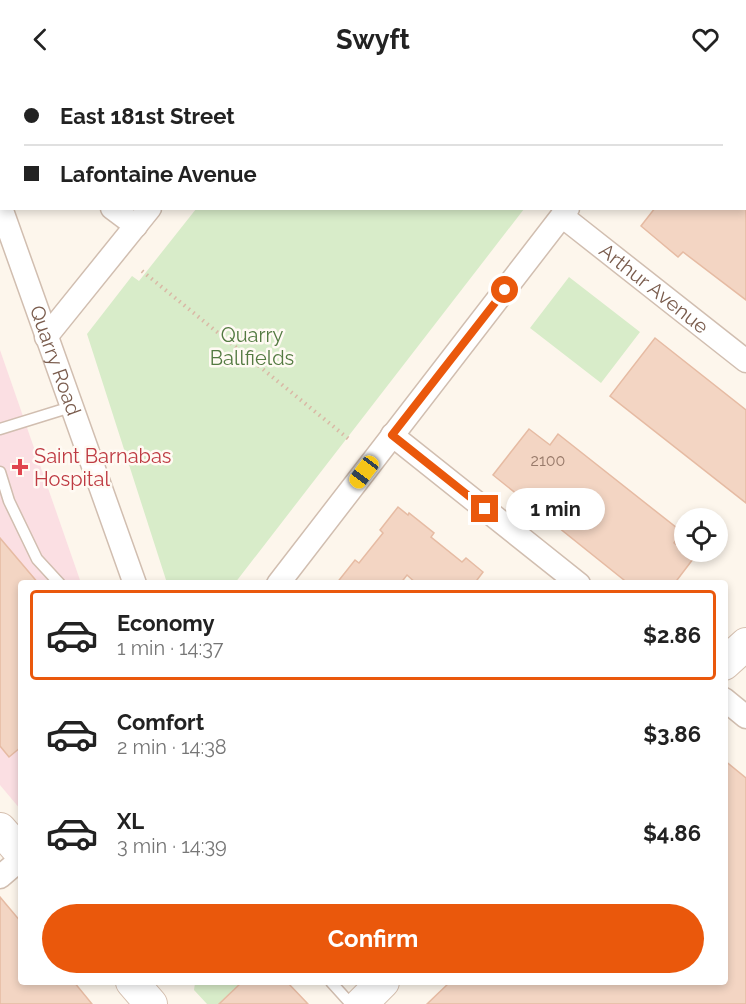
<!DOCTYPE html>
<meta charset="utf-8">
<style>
:root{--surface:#fff;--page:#f2f2f2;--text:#222;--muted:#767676;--line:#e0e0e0;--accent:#ea580c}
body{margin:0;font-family:Raleway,sans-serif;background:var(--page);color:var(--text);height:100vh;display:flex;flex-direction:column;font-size:22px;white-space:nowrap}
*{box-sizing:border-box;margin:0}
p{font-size:20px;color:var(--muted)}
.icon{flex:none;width:33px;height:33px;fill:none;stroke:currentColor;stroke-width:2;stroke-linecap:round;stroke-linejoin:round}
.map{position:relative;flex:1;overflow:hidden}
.side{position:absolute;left:18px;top:502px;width:710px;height:405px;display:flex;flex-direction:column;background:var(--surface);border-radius:6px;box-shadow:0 3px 9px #0003}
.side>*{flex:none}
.banner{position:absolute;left:0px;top:0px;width:747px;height:132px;box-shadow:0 3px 9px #0003;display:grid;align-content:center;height:132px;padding:0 24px;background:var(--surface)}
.buttons{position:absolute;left:674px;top:430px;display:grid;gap:12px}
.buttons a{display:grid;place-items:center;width:54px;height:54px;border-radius:50%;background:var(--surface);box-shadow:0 3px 9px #0003;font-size:30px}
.end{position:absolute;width:27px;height:27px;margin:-14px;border:8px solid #ea580c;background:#fff;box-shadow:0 0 0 3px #fff}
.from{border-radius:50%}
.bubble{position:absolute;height:42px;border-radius:21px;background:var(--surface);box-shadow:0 3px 9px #0003;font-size:20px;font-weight:700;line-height:42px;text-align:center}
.car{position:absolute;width:18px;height:36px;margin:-18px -9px;border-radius:8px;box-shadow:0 0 4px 2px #0007;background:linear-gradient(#f5c518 24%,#345 0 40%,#f5c518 0 76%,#345 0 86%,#f5c518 0)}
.banner b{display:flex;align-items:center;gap:21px;height:57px;font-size:22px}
.banner b+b{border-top:2px solid var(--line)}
.banner i{width:15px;height:15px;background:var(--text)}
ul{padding:10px 0 0;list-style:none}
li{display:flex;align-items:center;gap:18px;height:90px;margin:0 12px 9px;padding:0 12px;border:3px solid transparent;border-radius:6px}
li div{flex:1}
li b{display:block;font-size:22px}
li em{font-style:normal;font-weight:700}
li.on{border-color:var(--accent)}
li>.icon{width:54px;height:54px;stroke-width:1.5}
.cta{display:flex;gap:12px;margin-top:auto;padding:12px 24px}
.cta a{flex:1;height:69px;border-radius:36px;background:var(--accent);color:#fff;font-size:24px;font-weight:700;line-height:69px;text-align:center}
header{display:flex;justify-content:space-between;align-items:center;height:78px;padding:0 24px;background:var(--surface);font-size:27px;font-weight:700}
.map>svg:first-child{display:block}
.medical{fill:#fbdfe3}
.green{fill:#d8ecc9}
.building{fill:#f3d5c3;stroke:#e6bba3;stroke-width:1.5}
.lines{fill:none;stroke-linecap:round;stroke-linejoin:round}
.service-casing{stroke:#d1beb0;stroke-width:13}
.minor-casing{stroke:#d1beb0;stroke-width:25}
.secondary-casing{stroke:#d6c0b0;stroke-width:34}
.path{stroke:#d9b8a5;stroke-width:4;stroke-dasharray:1.5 4.5;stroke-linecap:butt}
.service{stroke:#fff;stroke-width:10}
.minor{stroke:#fff;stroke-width:22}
.secondary{stroke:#fff;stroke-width:32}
.route{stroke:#ea580c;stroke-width:8}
.health-dot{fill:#e0444e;stroke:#fffaf3;stroke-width:2}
.labels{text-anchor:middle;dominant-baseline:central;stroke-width:5;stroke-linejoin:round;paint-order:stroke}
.number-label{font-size:16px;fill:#987a6a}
.street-label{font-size:20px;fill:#7a5c4d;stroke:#fffaf3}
.park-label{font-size:20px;fill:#537a41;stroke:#fffaf3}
.health-label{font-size:20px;fill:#be3a42;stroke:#fffaf3;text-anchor:start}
</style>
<header><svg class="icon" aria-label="back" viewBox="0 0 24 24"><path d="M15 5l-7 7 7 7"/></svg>Swyft<svg class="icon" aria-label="heart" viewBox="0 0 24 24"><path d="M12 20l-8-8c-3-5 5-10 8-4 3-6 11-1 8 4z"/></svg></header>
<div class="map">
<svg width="746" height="926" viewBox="0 0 746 926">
<rect width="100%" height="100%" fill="#fdf6ec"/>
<path class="medical" d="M 0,272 L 81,505 L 21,506 L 21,732 L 0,707 Z"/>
<path class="green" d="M 300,0 L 681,0 L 299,1 Z
M 196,131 L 524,131 L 235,505 L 167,505 L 87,256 L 132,198 L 139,203 Z
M 569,199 L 640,254 L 601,305 L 530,250 Z
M 195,905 L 242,905 L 219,926 L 207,926 L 194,912 Z"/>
<path class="building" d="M 655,130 L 746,130 L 746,222 L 683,174 L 678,179 L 641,148 Z
M 655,260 L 746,332 L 746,425 L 610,318 Z
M 529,351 L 550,367 L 558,356 L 682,454 L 674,465 L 693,481 L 674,506 L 629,506 L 493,397 Z
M 398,429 L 408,437 L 409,435 L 434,455 L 431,459 L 462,484 L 466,480 L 483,494 L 474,506 L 417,506 L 407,497 L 400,506 L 336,506 L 355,482 L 359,485 L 383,455 L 380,452 Z
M 0,460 L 39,506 L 21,506 L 21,669 L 9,679 L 0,668 Z
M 724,682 L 746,700 L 746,926 L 427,926 L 450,904 L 724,904 Z
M 0,819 L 21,844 L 21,904 L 74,904 L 92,926 L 0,926 Z
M 242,904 L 287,904 L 308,926 L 219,926 Z"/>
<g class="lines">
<g class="service-casing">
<path id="service" d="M 0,351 L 71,329
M 0,394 L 9,423 L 37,481 L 60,506
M 331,904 L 351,926"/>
</g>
<g class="minor-casing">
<g id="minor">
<path d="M 255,2 L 256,0"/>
<path d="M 728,2 L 730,0"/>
<path d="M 0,46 L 2,47"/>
<path id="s1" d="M 0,127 L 135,506"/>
<path d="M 112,130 L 136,148"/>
<path id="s2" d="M 562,138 L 746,283"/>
<path d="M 46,259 L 150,130"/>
<path d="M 392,357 L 579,506"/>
<path d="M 278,506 L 568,130"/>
<path d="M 724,621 L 746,639"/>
<path d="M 0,799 L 21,781"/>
</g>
</g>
<g class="secondary-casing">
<path id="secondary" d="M 724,586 L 746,566
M 0,751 L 21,775
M 132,904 L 151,926
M 361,926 L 383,904"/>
</g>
<path class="path" d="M 370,0 L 373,2
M 142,193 L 350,362"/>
<use href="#service" class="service"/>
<use href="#minor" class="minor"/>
<use href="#secondary" class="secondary"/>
</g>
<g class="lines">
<path class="route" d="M 485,431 L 392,357 L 505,212"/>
</g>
<path class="health-dot" d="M17 380h6v6h6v6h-6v6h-6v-6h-6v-6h6z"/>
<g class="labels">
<g class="number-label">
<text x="548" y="382">2100</text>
</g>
<g class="street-label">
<text stroke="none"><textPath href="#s2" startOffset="117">Arthur Avenue</textPath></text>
<text stroke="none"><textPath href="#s1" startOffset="165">Quarry Road</textPath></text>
</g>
<g class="park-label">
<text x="252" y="257">Quarry<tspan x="252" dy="23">Ballfields</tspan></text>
</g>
<g class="health-label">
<text x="34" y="378">Saint Barnabas<tspan x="34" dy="23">Hospital</tspan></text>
</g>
</g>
</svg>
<div class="buttons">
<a><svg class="icon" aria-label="locate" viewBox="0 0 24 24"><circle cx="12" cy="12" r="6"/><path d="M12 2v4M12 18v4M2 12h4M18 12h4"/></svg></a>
</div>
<i class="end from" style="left:505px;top:212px"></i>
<i class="end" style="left:485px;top:431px"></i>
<div class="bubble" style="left:506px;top:410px;width:99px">1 min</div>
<i class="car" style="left:364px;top:394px;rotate:217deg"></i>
<div class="banner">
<b><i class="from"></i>East 181st Street</b>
<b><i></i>Lafontaine Avenue</b>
</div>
<section class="side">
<ul>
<li class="on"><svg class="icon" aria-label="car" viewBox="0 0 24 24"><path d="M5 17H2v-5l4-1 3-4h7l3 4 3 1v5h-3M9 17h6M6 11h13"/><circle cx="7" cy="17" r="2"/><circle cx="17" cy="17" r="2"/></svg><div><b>Economy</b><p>1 min · 14:37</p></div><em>$2.86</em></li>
<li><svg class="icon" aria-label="car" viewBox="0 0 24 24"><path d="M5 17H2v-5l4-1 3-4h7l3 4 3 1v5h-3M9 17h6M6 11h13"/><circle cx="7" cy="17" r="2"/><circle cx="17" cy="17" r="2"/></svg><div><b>Comfort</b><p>2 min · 14:38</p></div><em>$3.86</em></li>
<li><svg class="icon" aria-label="car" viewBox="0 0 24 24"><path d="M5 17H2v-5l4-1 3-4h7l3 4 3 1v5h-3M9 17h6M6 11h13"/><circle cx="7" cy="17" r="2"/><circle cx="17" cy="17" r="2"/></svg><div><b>XL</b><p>3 min · 14:39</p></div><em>$4.86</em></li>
</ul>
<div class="cta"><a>Confirm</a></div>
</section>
</div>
